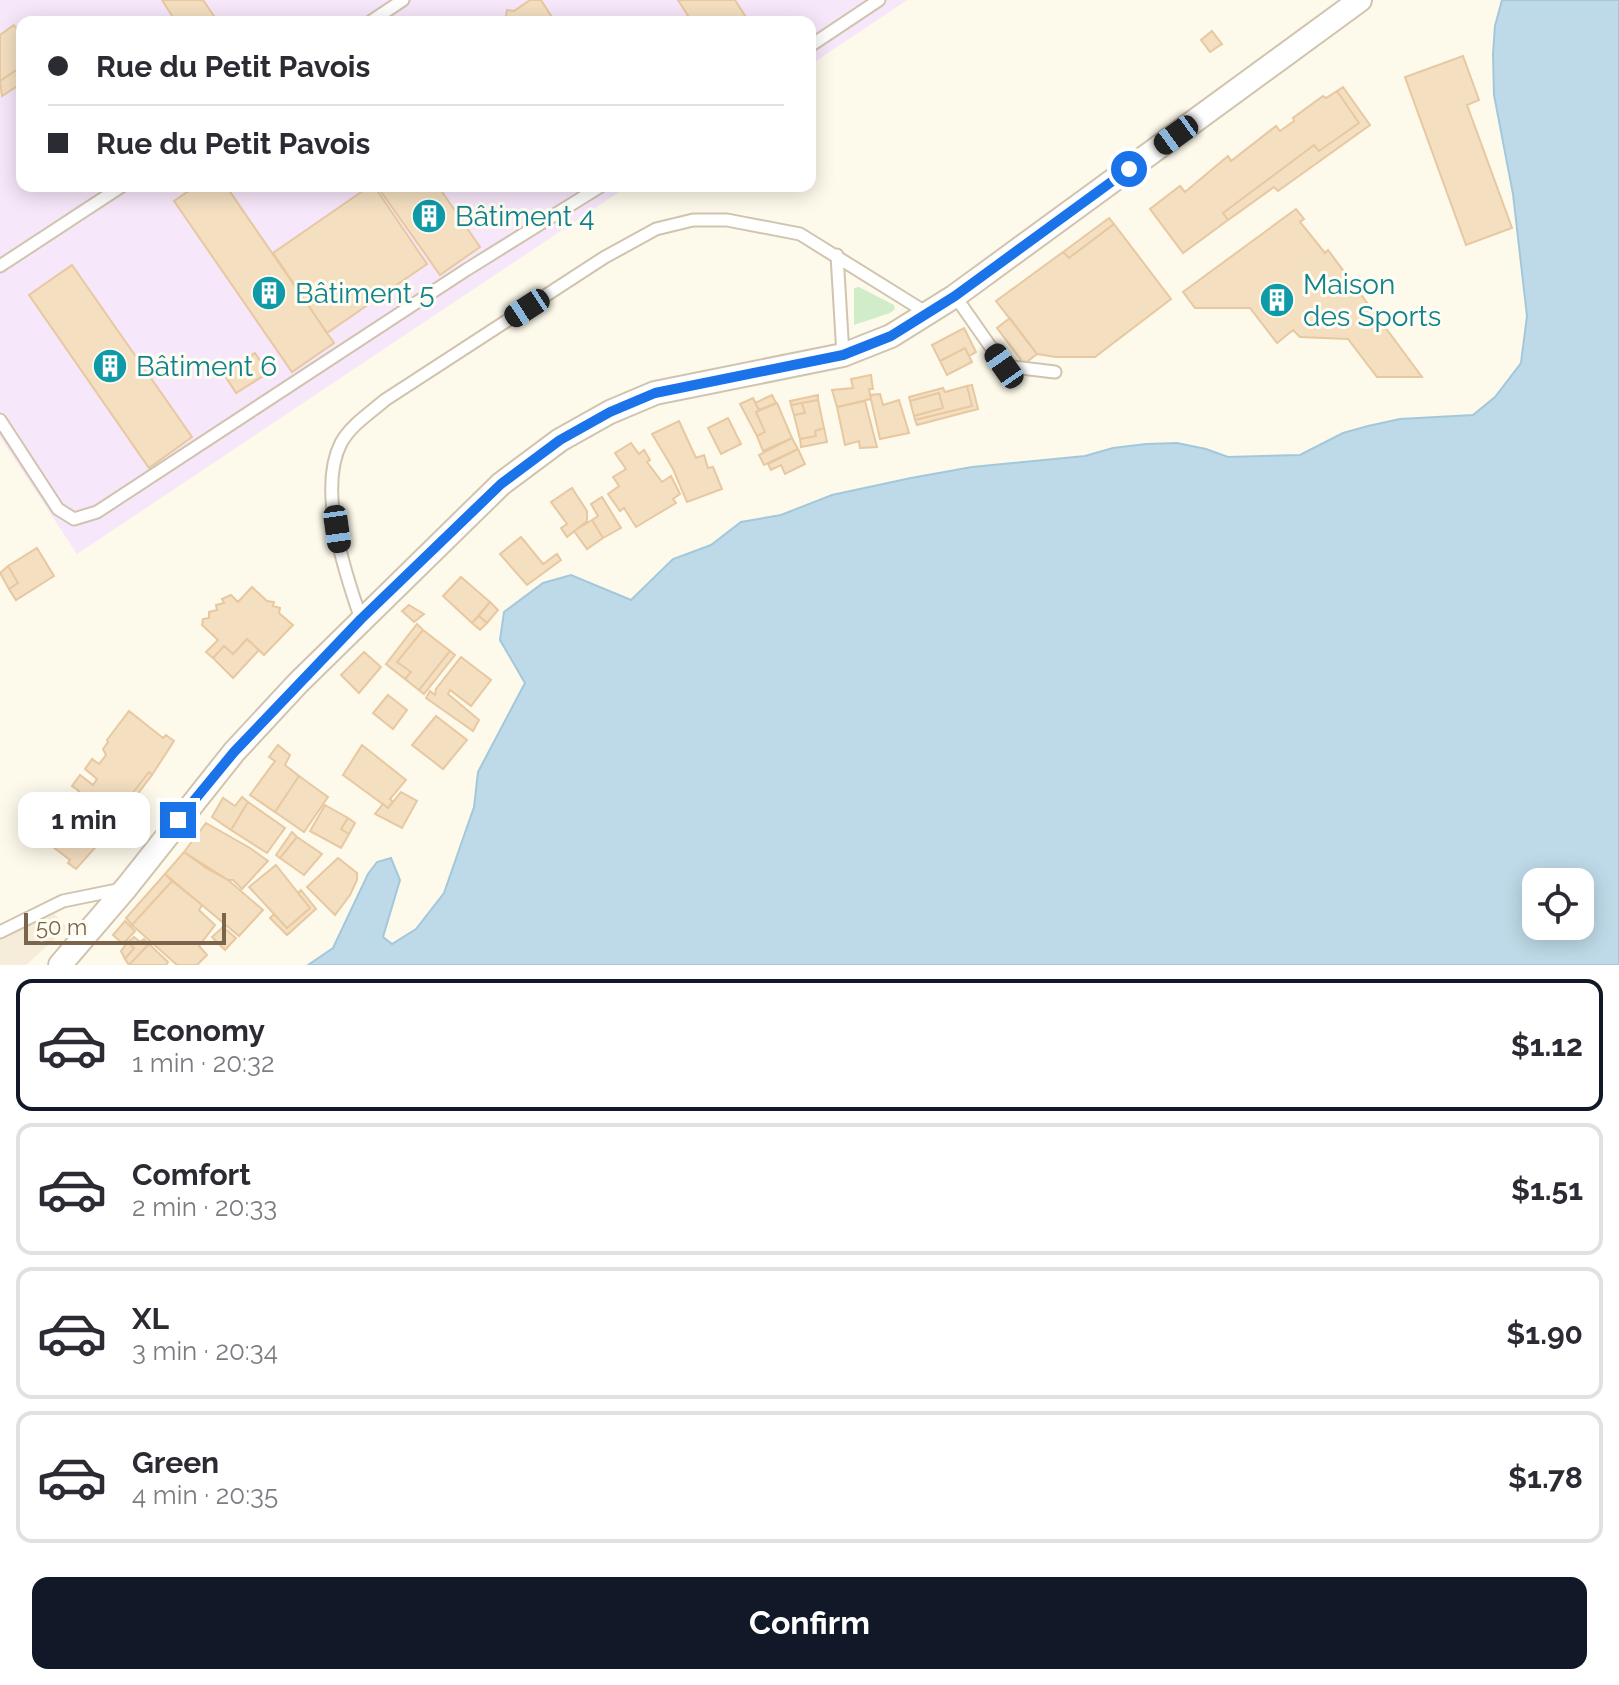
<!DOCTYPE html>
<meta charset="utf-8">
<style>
:root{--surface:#fff;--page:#f2f2f3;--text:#2b2b33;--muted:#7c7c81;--line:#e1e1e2;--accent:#111827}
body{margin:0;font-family:Raleway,sans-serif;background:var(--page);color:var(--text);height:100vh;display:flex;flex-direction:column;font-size:30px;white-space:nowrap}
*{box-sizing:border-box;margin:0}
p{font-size:26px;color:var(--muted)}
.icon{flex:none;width:44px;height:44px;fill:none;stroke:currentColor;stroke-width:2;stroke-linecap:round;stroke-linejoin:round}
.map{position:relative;height:965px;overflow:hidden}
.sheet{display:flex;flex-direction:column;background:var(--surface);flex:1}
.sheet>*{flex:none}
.guide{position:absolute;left:16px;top:16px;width:800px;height:176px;border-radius:16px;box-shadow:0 4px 20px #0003;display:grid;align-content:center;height:176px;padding:0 32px;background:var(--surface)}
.fabs{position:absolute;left:1522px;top:868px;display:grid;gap:16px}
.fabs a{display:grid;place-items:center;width:72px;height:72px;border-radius:16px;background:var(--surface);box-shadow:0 4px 20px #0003;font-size:40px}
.scale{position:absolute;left:24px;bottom:20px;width:202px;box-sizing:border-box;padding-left:8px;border:4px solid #7a654c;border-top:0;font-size:22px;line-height:28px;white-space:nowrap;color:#7a654c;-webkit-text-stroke:6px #fffcf2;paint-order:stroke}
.end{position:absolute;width:36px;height:36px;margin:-18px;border:10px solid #1a73e8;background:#fff;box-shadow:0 0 0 4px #fff}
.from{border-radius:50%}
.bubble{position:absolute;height:56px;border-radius:16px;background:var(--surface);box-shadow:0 4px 20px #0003;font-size:26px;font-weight:700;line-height:56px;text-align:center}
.car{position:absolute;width:24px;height:48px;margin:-24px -12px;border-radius:10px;box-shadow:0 0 6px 2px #0007;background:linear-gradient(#222 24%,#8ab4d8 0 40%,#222 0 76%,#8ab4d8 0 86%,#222 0)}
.guide b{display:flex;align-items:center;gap:28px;height:76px;font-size:30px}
.guide b+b{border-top:2px solid var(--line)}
.guide i{width:20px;height:20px;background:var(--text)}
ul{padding:14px 0 0;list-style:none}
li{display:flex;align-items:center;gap:24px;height:132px;margin:0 16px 12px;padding:0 16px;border:4px solid var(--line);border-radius:16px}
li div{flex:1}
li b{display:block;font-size:30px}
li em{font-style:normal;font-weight:700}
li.on{border-color:var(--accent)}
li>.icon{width:72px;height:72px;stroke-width:1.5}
.cta{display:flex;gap:16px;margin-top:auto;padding:16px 32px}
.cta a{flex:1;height:92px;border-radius:16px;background:var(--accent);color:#fff;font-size:32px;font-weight:700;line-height:92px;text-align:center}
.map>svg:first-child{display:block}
.residential{fill:#f5edd9}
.education{fill:#f7e7fa}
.green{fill:#d0ecc8}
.water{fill:#bedae8;stroke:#a3c8db;stroke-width:2;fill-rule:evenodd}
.building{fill:#f4dfc1;stroke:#e7c8a1;stroke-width:2}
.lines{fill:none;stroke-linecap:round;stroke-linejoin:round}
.lane-casing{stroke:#d1c4af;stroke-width:15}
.street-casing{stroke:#d1c4af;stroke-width:26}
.lane{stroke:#fff;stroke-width:11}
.street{stroke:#fff;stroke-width:22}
.route{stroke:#1a73e8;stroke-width:10}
.labels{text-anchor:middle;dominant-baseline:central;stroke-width:6;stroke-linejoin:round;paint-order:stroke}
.culture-label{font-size:28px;fill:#0d838f;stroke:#fffcf2;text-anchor:start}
</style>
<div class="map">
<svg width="1619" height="965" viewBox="0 0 1619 965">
<rect width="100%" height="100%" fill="#fdf9eb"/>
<path class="residential" d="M 49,908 L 67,928 L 26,965 L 0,965 L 0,932 Z"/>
<path class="education" d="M 0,0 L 907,0 L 810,65 L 810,22 L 22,22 L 22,186 L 628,186 L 77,554 L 0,437 Z"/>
<path class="green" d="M 859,287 L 894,305 L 895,309 L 890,313 L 854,325 L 854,288 Z"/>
<path class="water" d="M 1502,0 L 1619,0 L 1619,965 L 308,965 L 333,948 L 368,874 L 377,862 L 391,858 L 400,880 L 383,937 L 392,944 L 416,929 L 444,893 L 474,807 L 478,772 L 525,683 L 500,640 L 504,612 L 543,583 L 571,575 L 631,600 L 673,559 L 711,545 L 741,522 L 781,515 L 832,495 L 911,478 L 972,467 L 1085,456 L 1113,448 L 1146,444 L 1177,443 L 1206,449 L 1228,457 L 1300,455 L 1343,433 L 1368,426 L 1400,419 L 1473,415 L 1495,397 L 1521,363 L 1527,316 L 1513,194 L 1494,95 L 1493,54 L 1495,26 ZM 1536,882 L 1580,882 L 1580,926 L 1536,926 Z"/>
<path class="building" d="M 162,0 L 203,0 L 218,22 L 176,22 Z
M 530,0 L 541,0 L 555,22 L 498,22 L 506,16 L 507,10 L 514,11 Z
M 678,0 L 735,0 L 749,22 L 692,22 Z
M 14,25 L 22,36 L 22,74 L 18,69 L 0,81 L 0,35 Z
M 1212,31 L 1222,44 L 1210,52 L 1201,40 Z
M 1463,56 L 1479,100 L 1467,105 L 1512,228 L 1466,245 L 1405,77 Z
M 18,69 L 22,74 L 22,83 L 2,96 L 0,81 Z
M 1343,87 L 1370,125 L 1278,191 L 1274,187 L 1228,220 L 1223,213 L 1314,145 L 1319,151 L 1359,123 L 1337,91 Z
M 1337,91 L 1359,123 L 1319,151 L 1314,145 L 1223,213 L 1228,220 L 1183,253 L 1150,209 L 1180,186 L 1185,192 L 1228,156 L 1231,161 L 1276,126 L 1280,131 L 1294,121 L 1293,118 L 1323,96 L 1326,98 Z
M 196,186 L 226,186 L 334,343 L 292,372 L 174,201 Z
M 370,186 L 374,186 L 427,264 L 327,333 L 273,253 Z
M 377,186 L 438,186 L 480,247 L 440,275 Z
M 1296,209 L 1304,219 L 1300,222 L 1325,253 L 1328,250 L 1422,377 L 1377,377 L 1348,339 L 1300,337 L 1293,330 L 1277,343 L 1250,308 L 1195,308 L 1183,292 Z
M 1109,218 L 1114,224 L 1069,258 L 1063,252 Z
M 1114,224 L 1171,299 L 1095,357 L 1056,357 L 1037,354 L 996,301 L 1063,252 L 1069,258 Z
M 72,265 L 192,437 L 149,468 L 29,295 Z
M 1010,318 L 1037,354 L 1024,364 L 997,328 Z
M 964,328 L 976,352 L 969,356 L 965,348 L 940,361 L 932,345 Z
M 965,348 L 972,362 L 947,375 L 940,361 Z
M 255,353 L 268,373 L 236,393 L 224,374 Z
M 871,375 L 873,389 L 869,389 L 871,399 L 837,407 L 832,390 L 853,388 L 851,379 Z
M 972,385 L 978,409 L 917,425 L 915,420 L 972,406 L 967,386 Z
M 967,386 L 972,406 L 915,420 L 914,416 L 943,408 L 939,393 L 910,401 L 909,397 L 943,388 L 945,392 Z
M 939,393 L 943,408 L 914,416 L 910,401 Z
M 880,394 L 883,405 L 899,400 L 909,433 L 880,439 L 870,395 Z
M 772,395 L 776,403 L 759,410 L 755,403 Z
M 818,395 L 818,400 L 791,405 L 790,401 Z
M 753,398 L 759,410 L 756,412 L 765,432 L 757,436 L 740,404 Z
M 818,400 L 824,428 L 815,431 L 816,436 L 800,439 L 794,415 L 805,413 L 802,403 Z
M 865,401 L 877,447 L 860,448 L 859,441 L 845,445 L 837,407 Z
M 777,403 L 792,438 L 763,451 L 757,436 L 765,432 L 756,412 Z
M 802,403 L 805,413 L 794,415 L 791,405 Z
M 728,418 L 741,444 L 721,454 L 708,428 Z
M 679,421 L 696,458 L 704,455 L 708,468 L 713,467 L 722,489 L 687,502 L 673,469 L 652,434 Z
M 824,428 L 827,442 L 801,447 L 800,439 L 816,436 L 815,431 Z
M 792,438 L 798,449 L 764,465 L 759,455 Z
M 631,443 L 639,454 L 644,450 L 650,460 L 647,462 L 662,482 L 671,476 L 680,494 L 673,499 L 676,503 L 636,527 L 624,508 L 620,511 L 608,494 L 619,486 L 613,477 L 626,469 L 615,453 Z
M 798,449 L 805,464 L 785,474 L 781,465 L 771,470 L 768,464 Z
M 572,488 L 587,511 L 587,521 L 567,537 L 561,528 L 567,524 L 551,502 Z
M 602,497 L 621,528 L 603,538 L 592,520 L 598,516 L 591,504 Z
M 592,520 L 603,538 L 587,549 L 574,531 Z
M 521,537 L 543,564 L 557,554 L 561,560 L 527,585 L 500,554 Z
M 37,548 L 54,576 L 16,600 L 9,589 L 18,583 L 8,566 Z
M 8,566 L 18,583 L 9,589 L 0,573 Z
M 461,577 L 490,602 L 472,623 L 443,596 Z
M 252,587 L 267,601 L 274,602 L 273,606 L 280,608 L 279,613 L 293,625 L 264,655 L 247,639 L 233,654 L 224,646 L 213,658 L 206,652 L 218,640 L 202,625 L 203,619 L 209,618 L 209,612 L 217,610 L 216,605 L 224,603 L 222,599 L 231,595 L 238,602 Z
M 490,602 L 498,610 L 487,623 L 479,616 Z
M 409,605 L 424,614 L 414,622 L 402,611 Z
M 479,616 L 487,623 L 480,630 L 472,623 Z
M 417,624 L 423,630 L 397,662 L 411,672 L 405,679 L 386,664 Z
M 423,630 L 450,651 L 419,690 L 405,679 L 411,672 L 397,662 Z
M 247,639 L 259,650 L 233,678 L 213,658 L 224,646 L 233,654 Z
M 450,651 L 455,655 L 424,694 L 419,690 Z
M 364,652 L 381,667 L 359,693 L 341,675 Z
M 461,657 L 491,680 L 471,706 L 450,690 L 448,694 L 479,720 L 473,731 L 426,698 L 430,691 L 435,695 L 436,689 Z
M 388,695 L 407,710 L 393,729 L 373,713 Z
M 129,711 L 163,738 L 166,735 L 174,741 L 152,775 L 149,772 L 99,836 L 103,839 L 76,869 L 68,863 L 70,860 L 36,834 L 58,804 L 60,806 L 65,799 L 72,800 L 79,791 L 72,786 L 80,775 L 93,785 L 97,779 L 85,769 L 92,759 L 99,764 L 106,755 L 103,749 L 108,742 L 107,740 Z
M 436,716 L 467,740 L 443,769 L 412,745 Z
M 278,745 L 290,755 L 285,765 L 299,776 L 275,812 L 250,795 L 275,761 L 269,757 Z
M 362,745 L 406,780 L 390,799 L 393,802 L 388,808 L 343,775 Z
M 149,772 L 152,775 L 103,839 L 99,836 Z
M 299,776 L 328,797 L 304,832 L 275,812 Z
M 401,792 L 417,801 L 402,828 L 375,814 L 383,804 L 388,808 Z
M 242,797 L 248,802 L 231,830 L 212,817 L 223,798 L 235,806 Z
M 248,802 L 285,828 L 267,853 L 231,830 Z
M 325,805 L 348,818 L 341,829 L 349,834 L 341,848 L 310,831 Z
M 348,818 L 355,823 L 349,834 L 341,829 Z
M 206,823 L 250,848 L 268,861 L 242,889 L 233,880 L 228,880 L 206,868 L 184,852 Z
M 292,832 L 297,837 L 280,858 L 276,855 Z
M 297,837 L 322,854 L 304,875 L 280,858 Z
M 184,852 L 228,880 L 263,910 L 239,936 L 165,874 Z
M 338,858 L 357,873 L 357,880 L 350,895 L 335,915 L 307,887 Z
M 276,865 L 310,908 L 287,928 L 249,887 Z
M 165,874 L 172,881 L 132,925 L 126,918 Z
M 172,881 L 202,905 L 199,910 L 215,925 L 199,946 L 207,955 L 197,965 L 177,965 L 132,925 Z
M 301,890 L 316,909 L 287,935 L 270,918 L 274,914 L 287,928 L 310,908 L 298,893 Z
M 125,921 L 135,931 L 123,944 L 113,935 Z
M 223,927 L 236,938 L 225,950 L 212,937 Z
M 134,937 L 140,942 L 144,939 L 149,944 L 129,965 L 125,959 L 134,948 L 128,942 Z
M 128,942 L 134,948 L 125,959 L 121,951 Z
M 149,944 L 168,962 L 166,965 L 129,965 Z"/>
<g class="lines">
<g class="lane-casing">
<path id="lane" d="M 370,22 L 403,0
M 810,46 L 879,0
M 837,255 L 843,355
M 0,266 L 122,186
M 955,296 L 1004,366 L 1055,372
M 0,420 L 58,509 L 74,519 L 97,512 L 466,270 L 601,186
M 361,619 C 345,573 317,490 341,443 C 351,425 370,413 385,400 L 605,257 L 656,229 L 693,220 L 727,220 L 800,234 L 927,313
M 0,932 L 63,901 L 122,889"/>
</g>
<g class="street-casing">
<path id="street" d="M 60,965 L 126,888 L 234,752 L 298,683 L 501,484 L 560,440 L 610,412 L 655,393 L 843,355 L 891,336 L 955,296 L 1360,0"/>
</g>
<use href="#lane" class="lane"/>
<use href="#street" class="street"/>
</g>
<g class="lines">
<path class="route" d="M 178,820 L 234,752 L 361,619 L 501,484 L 560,440 L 610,412 L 655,393 L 843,355 L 891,336 L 955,296 L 1129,169"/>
</g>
<defs>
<g id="building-disc" transform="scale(1.8)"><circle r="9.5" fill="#0f9aa8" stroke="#fffcf2"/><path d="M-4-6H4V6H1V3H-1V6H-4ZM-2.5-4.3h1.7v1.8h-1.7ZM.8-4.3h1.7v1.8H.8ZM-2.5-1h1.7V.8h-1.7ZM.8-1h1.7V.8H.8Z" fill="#fff"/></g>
</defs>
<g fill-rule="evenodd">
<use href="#building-disc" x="429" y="216"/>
<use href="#building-disc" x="269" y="293"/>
<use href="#building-disc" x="1277" y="300"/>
<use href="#building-disc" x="110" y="366"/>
</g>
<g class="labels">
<g class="culture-label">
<text x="455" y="216">Bâtiment 4</text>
<text x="1303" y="284">Maison<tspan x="1303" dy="32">des Sports</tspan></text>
<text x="295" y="293">Bâtiment 5</text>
<text x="136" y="366">Bâtiment 6</text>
</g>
</g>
</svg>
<div class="fabs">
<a><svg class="icon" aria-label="locate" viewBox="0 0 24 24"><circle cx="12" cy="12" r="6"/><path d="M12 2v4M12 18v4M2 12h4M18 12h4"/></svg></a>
</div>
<div class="scale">50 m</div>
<i class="end from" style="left:1129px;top:169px"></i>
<i class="end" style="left:178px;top:820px"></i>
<div class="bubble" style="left:18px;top:792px;width:132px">1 min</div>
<i class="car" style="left:1176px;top:135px;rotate:234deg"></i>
<i class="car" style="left:527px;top:308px;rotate:237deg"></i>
<i class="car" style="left:1004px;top:366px;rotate:325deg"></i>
<i class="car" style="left:337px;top:529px;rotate:172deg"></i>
<div class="guide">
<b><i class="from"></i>Rue du Petit Pavois</b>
<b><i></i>Rue du Petit Pavois</b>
</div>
</div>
<section class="sheet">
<ul>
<li class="on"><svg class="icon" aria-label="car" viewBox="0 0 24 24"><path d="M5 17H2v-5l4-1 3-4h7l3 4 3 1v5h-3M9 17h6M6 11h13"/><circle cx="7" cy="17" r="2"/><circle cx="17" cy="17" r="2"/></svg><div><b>Economy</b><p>1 min · 20:32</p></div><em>$1.12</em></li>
<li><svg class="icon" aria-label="car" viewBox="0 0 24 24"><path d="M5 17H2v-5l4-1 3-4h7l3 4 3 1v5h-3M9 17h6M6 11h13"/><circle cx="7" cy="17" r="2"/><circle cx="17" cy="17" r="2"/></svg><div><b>Comfort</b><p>2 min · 20:33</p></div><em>$1.51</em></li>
<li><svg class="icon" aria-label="car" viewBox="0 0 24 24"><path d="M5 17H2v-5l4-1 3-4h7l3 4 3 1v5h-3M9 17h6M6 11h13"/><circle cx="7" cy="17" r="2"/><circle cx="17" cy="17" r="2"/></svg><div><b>XL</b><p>3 min · 20:34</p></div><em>$1.90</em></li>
<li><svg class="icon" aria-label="car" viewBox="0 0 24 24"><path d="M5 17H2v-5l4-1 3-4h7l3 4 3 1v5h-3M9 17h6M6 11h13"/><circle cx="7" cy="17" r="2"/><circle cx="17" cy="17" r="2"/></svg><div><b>Green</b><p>4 min · 20:35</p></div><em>$1.78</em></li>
</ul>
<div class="cta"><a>Confirm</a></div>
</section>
